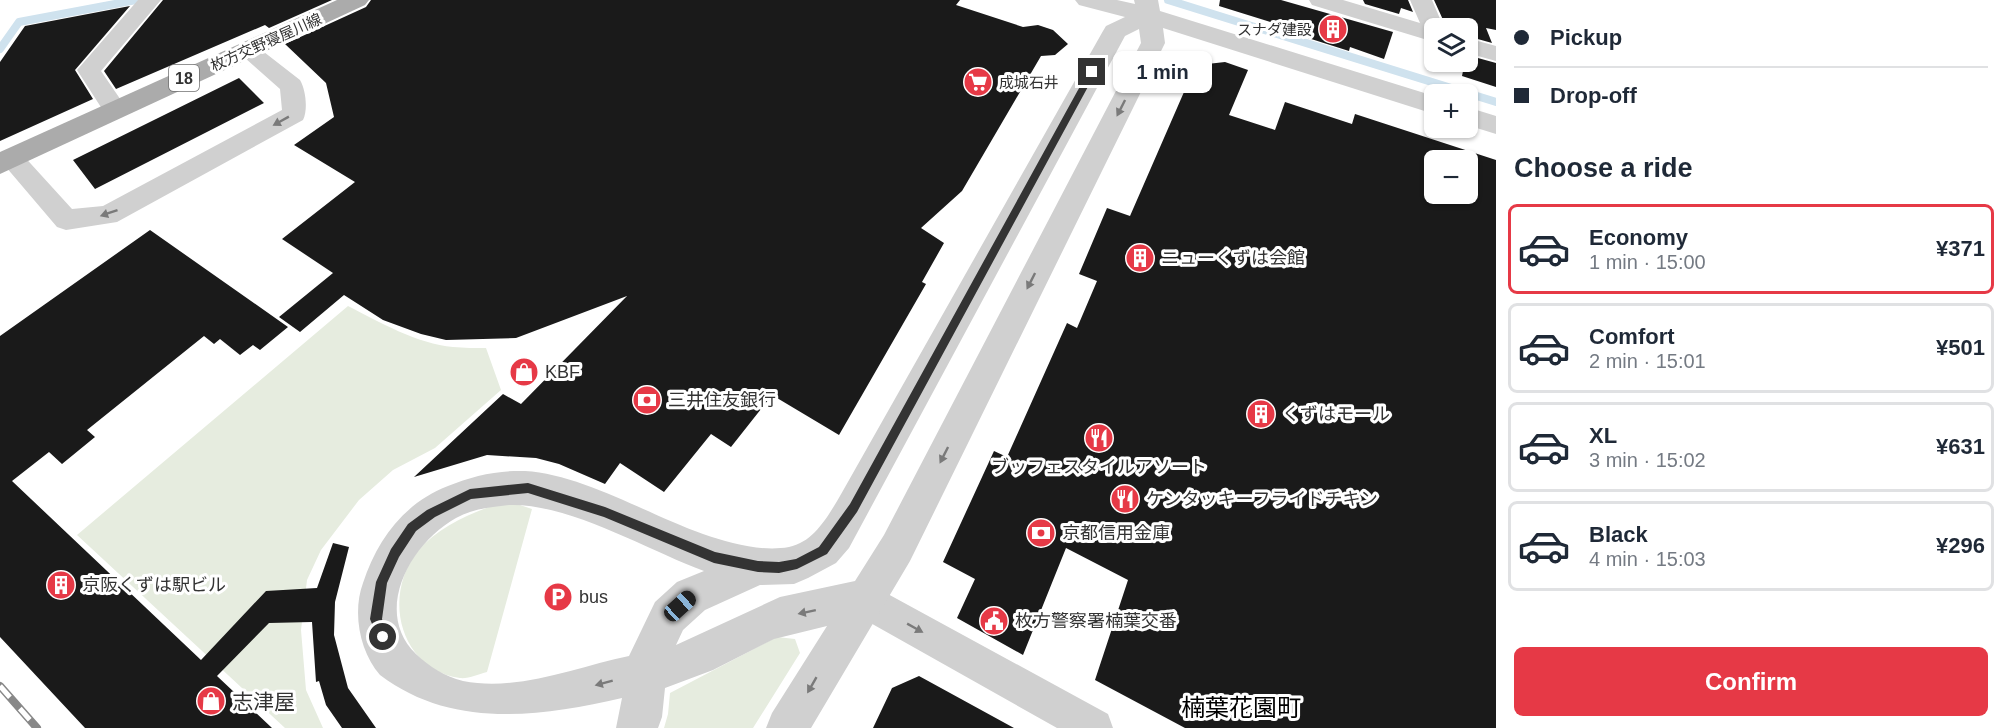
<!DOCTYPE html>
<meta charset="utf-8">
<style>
:root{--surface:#fff;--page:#f2f2f3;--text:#1f2937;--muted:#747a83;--line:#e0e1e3;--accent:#e63946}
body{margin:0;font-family:Helvetica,"Noto Sans JP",sans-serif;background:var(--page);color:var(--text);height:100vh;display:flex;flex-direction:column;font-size:22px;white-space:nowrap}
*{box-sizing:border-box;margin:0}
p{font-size:20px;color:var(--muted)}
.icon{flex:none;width:33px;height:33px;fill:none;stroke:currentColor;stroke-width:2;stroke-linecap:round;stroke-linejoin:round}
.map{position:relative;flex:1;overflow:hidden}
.details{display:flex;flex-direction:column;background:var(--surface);width:510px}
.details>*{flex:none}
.guide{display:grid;align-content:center;height:132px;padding:0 18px;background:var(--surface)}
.buttons{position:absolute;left:1424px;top:18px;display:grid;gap:12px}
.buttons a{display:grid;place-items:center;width:54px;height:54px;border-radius:9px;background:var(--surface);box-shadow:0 2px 4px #0004;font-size:30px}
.end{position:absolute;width:27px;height:27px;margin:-14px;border:8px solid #333;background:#fff;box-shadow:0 0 0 3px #fff}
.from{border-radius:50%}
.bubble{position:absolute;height:42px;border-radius:9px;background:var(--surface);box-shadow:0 2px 4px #0004;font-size:20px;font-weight:700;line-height:42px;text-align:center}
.car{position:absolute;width:18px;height:36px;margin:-18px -9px;border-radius:8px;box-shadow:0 0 4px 2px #0007;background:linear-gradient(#222 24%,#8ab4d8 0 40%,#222 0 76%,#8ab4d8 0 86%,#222 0)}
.guide b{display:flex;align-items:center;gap:21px;height:57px;font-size:22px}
.guide b+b{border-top:2px solid var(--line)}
.guide i{width:15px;height:15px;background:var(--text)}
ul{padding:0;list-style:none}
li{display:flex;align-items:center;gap:18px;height:90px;margin:0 12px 9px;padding:0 6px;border:3px solid var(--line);border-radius:9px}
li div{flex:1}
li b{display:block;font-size:22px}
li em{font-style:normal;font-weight:700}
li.on{border-color:var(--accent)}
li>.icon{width:54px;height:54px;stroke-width:1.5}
h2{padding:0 18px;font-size:27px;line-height:72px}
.action{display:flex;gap:12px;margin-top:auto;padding:12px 18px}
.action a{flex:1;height:69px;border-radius:9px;background:var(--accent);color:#fff;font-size:24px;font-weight:700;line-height:69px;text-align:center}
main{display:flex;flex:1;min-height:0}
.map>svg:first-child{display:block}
.green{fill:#e6ecdf}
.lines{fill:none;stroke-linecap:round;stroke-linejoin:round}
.stream{stroke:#cfe2ee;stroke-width:8}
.building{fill:#1a1a1a;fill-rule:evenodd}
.minor{fill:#d0d0d0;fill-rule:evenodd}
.tertiary{fill:#d0d0d0;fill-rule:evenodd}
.primary{fill:#ababab;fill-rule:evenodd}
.rail-casing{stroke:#888;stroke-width:8}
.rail{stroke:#fff;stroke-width:5;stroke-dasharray:15;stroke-linecap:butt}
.oneway{fill:#7a7a7a}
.route{fill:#333}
.labels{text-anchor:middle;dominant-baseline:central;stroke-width:6;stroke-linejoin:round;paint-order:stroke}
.far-poi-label{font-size:15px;fill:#333;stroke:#fff;text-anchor:end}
.far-street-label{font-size:15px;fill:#333;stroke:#fff}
.shield{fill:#fff;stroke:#707070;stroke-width:1.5}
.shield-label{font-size:16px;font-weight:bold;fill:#333}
.poi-label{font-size:18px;fill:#333;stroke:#fff;text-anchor:start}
.near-poi-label{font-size:21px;fill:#333;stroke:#fff;text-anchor:start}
.near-neighbourhood-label{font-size:24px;fill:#000;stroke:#fff}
</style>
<main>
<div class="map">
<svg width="1496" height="728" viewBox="0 0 1496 728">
<rect width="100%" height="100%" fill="#fff"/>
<path class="green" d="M 348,306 C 379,322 418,344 453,347 C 464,348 475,348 486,348 L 501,390 L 435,448 L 393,470 L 359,500 L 321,550 L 307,580 L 301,630 L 306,690 L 323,728 L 285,728 L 77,535 Z
M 497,504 L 517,504 L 532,509 L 487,672 C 479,674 468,679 460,678 C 399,669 382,595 418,551 C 438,527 469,514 497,504 Z
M 777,637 L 795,639 L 800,653 L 753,728 L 664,728 L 668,714 L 670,693 Z"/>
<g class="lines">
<path class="stream" d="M 1168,0 L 1496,102
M 0,49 L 19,22 L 136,0"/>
</g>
<path class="building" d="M 163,0 L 332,0 L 269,28 L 265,25 L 116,89 L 104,71 Z
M 371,0 L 960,0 L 956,5 L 1023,27 L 1038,25 L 1053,30 L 1068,44 L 1055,55 L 1041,56 L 962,191 L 921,228 L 944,243 L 922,282 L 926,284 L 839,435 L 772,395 L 731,447 L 711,434 L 664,492 L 620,463 L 605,484 L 559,464 L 536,458 L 487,455 L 414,477 L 503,394 L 521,404 L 627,296 L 516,338 L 446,340 L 421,334 L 383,320 L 344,295 L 300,332 L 279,317 L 333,273 L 282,239 L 355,182 L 294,145 L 334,117 L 326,83 L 285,44 L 366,7 Z
M 1220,0 L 1281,0 L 1393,32 L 1384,59 L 1350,47 L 1349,51 L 1308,38 L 1309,34 L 1219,6 Z
M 1363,0 L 1408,0 L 1413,12 L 1401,8 L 1399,14 L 1365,4 Z
M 1434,0 L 1496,0 L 1496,30 L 1486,28 L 1492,43 L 1467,36 L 1467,28 L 1456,28 L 1456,26 L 1444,22 Z
M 130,6 L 75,70 L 93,99 L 0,141 L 0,62 L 25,26 Z
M 1467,55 L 1496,63 L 1496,87 L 1462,76 L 1463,71 L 1448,67 L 1449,62 L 1467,62 Z
M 1225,62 L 1248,70 L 1229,115 L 1275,130 L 1285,102 L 1352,124 L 1355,114 L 1496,160 L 1496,728 L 1185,728 L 1095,680 L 1128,580 L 1066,548 L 1023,655 L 957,618 L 975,579 L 943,562 L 994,451 L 1007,457 L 1067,323 L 1077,328 L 1097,281 L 1079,274 L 1107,208 L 1130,216 L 1184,92 L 1179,90 L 1181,86 L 1151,76 L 1154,70 ZM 1434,160 L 1467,160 L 1467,194 L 1434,194 Z
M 239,78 L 264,103 L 95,189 L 73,160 Z
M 150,230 L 288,327 L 260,350 L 253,345 L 240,355 L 220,339 L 214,344 L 204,336 L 87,430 L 95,437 L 62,464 L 49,452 L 12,481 L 201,660 L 266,591 L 317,588 L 333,543 L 349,547 L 335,602 L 334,635 L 348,688 L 376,728 L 342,728 L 326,705 L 319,681 L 316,682 L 312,622 L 269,623 L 217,676 L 272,728 L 85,728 L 0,637 L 0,336 Z
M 919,676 L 1014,728 L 873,728 L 892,688 Z"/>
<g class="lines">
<path class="minor" d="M 138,0 L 161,0 L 101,71 L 127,109 L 124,115 L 115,117 L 106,115 L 77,70 Z
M 1309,0 L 1343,0 L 1420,23 L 1410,0 L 1432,0 L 1444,28 L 1434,28 L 1434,42 L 1312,5 Z
M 1467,38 L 1496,46 L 1496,61 L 1467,53 Z
M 247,43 L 255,45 L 300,80 C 306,90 308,110 303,120 L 117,222 L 66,230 L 57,227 L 0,160 L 3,153 L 12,150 L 21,153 L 72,209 L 103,206 L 282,110 L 280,89 L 236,50 L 239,45 Z
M 864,581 L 1108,714 L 1113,728 L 1057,728 L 851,612 L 846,599 L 851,586 Z"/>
<path class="tertiary" d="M 1075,0 L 1117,0 L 1135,4 L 1134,0 L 1158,0 L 1160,11 L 1434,96 L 1434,114 L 1163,28 L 1165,43 L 910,561 L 811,728 L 766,728 L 772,713 L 827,626 L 774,639 L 713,670 L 665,688 L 662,717 L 658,728 L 616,728 L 622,698 C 536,718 450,728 380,675 C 360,652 352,613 363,583 C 377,540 404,503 448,486 C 472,476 498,470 525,471 C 581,474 649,515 703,534 C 730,543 761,552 789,547 C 814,542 828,516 840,496 L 1103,31 L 1106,26 L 1125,17 L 1079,5 ZM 1139,29 L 1141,43 L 884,535 L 855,581 L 780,597 L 676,645 L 683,630 L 705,610 L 760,585 L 794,584 L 808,578 L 836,563 L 849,548 L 1125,36 ZM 509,505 C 569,503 647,550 704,571 L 677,582 L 655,602 L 629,656 C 576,667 518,692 463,681 C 444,676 430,667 416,654 C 372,611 411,543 456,518 C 472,509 491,507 509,505 Z
M 1467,107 L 1496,116 L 1496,134 L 1467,125 Z"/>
<path class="primary" d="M 337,0 L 369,0 L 365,5 L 0,174 L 0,152 Z"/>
<g class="rail-casing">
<path id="rail" d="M 0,686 L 37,728"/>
</g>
<use href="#rail" class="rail"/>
</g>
<defs><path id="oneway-solid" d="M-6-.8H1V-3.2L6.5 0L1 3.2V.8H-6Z" transform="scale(1.5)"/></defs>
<g class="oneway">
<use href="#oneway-solid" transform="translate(1121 108) rotate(117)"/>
<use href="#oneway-solid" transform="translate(281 121) rotate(151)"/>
<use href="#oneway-solid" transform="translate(109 213) rotate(161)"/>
<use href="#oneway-solid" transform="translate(1031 281) rotate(117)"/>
<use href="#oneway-solid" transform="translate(944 455) rotate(117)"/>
<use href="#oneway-solid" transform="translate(807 612) rotate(168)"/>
<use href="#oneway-solid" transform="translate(915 628) rotate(29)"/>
<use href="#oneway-solid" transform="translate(604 683) rotate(165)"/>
<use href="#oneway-solid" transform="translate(812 685) rotate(120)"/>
</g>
<path class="route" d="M 1089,70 L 1096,72 L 857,512 L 827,554 L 797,569 L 779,573 L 758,572 L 714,563 L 604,517 L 528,493 L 471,499 L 435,517 L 416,531 L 399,557 L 387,583 L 382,619 L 389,637 L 387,641 L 379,641 L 370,619 L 376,582 L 391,549 L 408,524 L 427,510 L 470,489 L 528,483 L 605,507 L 715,552 L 758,561 L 779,562 L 796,559 L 819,547 L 850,504 Z"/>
<defs>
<g id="building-disc" transform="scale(1.5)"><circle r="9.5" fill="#e63946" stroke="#fff"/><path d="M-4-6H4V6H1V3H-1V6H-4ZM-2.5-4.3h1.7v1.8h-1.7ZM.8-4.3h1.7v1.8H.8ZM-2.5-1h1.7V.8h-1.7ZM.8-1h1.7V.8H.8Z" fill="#fff"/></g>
<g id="supermarket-disc" transform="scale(1.5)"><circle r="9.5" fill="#e63946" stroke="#fff"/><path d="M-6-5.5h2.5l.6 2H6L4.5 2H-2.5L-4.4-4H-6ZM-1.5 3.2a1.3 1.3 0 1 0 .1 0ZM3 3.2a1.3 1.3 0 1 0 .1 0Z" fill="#fff"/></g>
<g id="shop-disc" transform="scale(1.5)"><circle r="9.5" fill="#e63946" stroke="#fff"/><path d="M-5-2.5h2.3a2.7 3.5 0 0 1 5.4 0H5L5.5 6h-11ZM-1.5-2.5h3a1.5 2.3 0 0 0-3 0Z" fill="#fff"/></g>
<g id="bank-disc" transform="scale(1.5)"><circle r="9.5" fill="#e63946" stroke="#fff"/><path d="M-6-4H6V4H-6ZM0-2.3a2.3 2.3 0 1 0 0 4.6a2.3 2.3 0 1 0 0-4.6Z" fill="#fff"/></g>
<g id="restaurant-disc" transform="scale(1.5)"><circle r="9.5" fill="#e63946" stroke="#fff"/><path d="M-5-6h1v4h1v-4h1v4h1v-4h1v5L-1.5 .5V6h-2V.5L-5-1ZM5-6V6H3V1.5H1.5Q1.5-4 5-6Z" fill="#fff"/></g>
<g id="parking-disc" transform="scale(1.5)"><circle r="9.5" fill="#e63946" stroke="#fff"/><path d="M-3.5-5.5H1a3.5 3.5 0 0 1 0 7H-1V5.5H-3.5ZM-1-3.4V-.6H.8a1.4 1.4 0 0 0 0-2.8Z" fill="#fff"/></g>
<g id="civic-disc" transform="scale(1.5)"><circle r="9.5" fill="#e63946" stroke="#fff"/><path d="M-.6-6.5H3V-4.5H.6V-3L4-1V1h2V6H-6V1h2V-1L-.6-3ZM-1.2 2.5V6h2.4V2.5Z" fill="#fff"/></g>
</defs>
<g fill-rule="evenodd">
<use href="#building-disc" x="1333" y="29"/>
<use href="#supermarket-disc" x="978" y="82"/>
<use href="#building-disc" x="1140" y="258"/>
<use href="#shop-disc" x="524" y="372"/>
<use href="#bank-disc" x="647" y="400"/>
<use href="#building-disc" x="1261" y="414"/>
<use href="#restaurant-disc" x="1099" y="438"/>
<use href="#restaurant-disc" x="1125" y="499"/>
<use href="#bank-disc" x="1041" y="533"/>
<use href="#building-disc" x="61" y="585"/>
<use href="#parking-disc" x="558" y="597"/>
<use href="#civic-disc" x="994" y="621"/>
<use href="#shop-disc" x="211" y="701"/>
</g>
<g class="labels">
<g class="far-poi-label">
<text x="1312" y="29">スナダ建設</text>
<text x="999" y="82" text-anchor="start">成城石井</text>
</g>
<g class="far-street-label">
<text transform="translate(266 42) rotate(-24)">枚方交野寝屋川線</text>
</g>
<rect class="shield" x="169" y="65" width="30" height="26" rx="4.5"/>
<g class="shield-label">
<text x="184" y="78">18</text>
</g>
<g class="poi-label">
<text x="1161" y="258">ニューくずは会館</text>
<text x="545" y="372">KBF</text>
<text x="668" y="400">三井住友銀行</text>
<text x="1282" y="414">くずはモール</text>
<text x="1099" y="467" text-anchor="middle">ブッフェスタイルアソート</text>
<text x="1146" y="499">ケンタッキーフライドチキン</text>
<text x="1062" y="533">京都信用金庫</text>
<text x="82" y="585">京阪くずは駅ビル</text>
<text x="579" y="597">bus</text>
<text x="1015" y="621">枚方警察署楠葉交番</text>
</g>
<g class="near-poi-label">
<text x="232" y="701">志津屋</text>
</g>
<g class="near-neighbourhood-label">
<text x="1241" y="707">楠葉花園町</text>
</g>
</g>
</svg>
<div class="buttons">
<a><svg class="icon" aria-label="layers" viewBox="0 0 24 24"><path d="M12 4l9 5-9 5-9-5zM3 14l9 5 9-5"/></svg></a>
<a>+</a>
<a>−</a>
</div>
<i class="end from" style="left:383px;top:637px"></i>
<i class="end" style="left:1092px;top:72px"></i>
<div class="bubble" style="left:1113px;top:51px;width:99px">1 min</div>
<i class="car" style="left:680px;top:606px;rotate:48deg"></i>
</div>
<section class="details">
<div class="guide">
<b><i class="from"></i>Pickup</b>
<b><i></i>Drop-off</b>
</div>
<h2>Choose a ride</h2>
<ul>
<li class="on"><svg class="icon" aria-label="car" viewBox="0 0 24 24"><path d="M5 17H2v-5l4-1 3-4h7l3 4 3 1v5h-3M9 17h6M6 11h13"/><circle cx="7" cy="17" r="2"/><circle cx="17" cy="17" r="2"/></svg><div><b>Economy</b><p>1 min · 15:00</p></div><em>¥371</em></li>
<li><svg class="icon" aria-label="car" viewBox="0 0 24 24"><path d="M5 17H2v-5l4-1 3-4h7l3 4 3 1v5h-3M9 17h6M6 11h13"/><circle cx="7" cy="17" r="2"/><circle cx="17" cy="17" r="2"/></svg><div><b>Comfort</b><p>2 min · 15:01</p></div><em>¥501</em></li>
<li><svg class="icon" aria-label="car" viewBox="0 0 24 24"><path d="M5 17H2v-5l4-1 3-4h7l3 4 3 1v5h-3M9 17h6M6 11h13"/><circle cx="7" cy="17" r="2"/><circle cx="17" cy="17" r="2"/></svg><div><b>XL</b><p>3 min · 15:02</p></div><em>¥631</em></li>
<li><svg class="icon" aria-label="car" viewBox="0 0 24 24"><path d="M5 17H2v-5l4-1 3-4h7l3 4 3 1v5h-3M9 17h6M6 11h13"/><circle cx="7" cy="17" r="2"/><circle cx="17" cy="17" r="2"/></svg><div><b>Black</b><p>4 min · 15:03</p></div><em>¥296</em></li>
</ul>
<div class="action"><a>Confirm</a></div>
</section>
</main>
